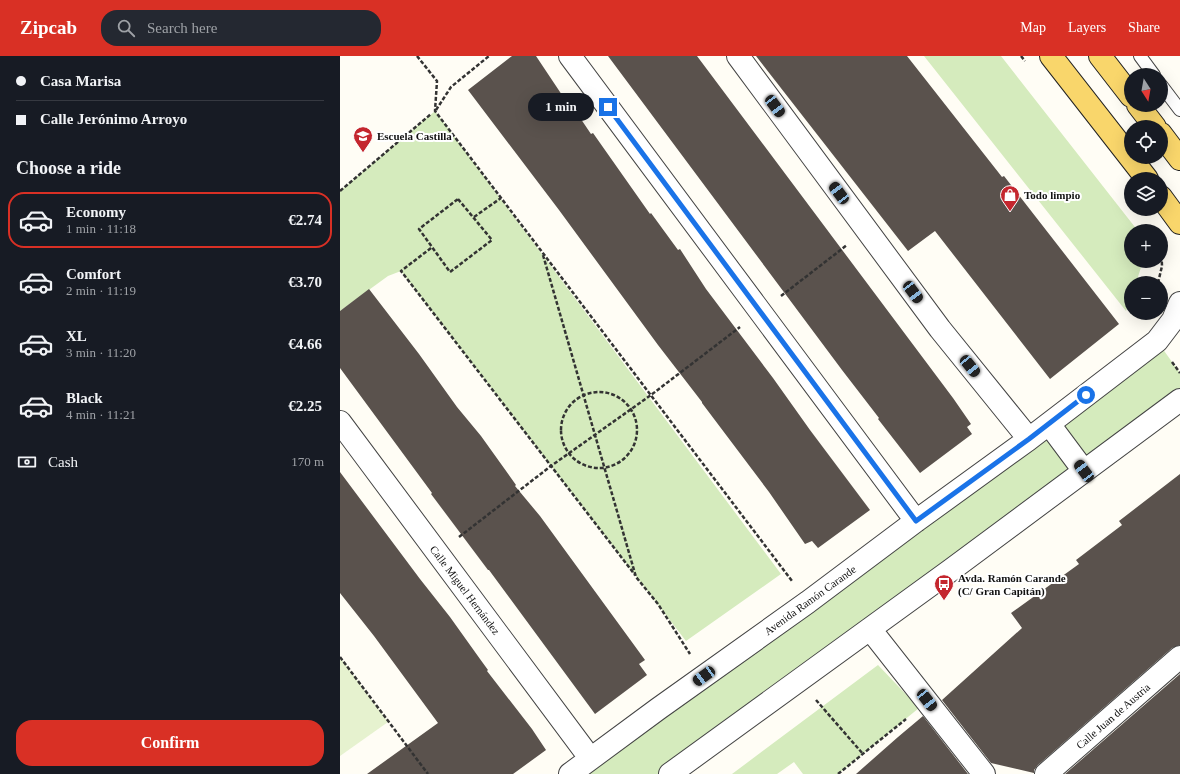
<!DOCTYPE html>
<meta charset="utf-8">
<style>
:root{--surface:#171b24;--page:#242831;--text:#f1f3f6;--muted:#9ea1a6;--line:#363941;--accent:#d93025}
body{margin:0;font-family:Georgia,serif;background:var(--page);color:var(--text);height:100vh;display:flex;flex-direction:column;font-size:15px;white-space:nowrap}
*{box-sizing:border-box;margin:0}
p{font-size:13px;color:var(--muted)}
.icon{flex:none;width:22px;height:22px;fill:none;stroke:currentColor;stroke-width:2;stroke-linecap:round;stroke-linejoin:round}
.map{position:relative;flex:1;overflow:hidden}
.side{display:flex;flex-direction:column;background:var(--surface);width:340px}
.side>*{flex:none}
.guide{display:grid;align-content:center;height:88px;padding:0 16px;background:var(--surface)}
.needle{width:26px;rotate:169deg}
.tools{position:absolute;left:784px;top:12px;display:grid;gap:8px}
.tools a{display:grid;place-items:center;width:44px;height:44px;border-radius:50%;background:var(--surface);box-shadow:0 4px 16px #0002;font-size:20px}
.end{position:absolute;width:18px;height:18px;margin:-9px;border:5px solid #1a73e8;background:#fff;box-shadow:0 0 0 2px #fff}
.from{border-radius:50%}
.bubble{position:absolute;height:28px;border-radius:14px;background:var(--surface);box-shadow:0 4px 16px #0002;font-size:13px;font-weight:700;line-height:28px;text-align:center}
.car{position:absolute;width:12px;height:24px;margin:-12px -6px;border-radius:5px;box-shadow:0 0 3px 1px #0007;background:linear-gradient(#222 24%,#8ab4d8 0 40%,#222 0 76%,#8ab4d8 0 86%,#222 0)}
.guide b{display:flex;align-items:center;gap:14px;height:38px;font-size:15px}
.guide b+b{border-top:1px solid var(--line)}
.guide i{width:10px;height:10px;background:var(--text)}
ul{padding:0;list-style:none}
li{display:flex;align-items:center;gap:12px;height:56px;margin:0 8px 6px;padding:0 8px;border:2px solid transparent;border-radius:16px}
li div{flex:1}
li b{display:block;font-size:15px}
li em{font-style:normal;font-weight:700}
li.selected{border-color:var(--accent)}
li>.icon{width:36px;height:36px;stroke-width:1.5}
h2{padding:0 16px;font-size:18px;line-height:48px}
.pay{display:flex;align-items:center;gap:10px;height:44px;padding:0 16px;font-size:15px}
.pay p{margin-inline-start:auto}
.primary-button{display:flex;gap:8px;margin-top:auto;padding:8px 16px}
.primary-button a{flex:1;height:46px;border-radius:16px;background:var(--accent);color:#fff;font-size:16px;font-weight:700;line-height:46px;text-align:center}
header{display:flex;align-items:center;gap:24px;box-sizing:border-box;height:56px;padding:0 20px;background:var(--accent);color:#fff}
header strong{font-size:19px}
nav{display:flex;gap:22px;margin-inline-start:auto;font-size:14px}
.search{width:280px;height:36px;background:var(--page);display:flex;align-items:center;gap:10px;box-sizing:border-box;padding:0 14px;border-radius:16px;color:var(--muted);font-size:15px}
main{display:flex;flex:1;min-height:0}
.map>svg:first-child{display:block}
.green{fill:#d5ebbd}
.pitch{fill:#e6f2cf}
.building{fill:#5a524d}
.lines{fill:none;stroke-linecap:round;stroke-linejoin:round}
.lane-casing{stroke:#444;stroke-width:14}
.street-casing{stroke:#444;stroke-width:24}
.primary-casing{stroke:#222;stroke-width:24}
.path{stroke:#333;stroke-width:2.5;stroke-dasharray:4 2;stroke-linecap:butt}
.lane{stroke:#fff;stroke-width:12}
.street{stroke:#fff;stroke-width:22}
.primary{stroke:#f9d66b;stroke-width:22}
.route{stroke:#1a73e8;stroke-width:5}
.labels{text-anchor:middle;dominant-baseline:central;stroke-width:4;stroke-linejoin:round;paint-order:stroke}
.poi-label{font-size:11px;font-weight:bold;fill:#111;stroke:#fff;text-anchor:start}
.street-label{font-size:11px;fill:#111;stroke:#fff}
</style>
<header>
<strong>Zipcab</strong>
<div class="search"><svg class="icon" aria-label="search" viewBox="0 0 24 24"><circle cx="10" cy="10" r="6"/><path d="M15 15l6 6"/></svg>Search here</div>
<nav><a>Map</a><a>Layers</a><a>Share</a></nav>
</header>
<main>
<section class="side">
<div class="guide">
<b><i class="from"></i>Casa Marisa</b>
<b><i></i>Calle Jerónimo Arroyo</b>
</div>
<h2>Choose a ride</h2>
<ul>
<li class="selected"><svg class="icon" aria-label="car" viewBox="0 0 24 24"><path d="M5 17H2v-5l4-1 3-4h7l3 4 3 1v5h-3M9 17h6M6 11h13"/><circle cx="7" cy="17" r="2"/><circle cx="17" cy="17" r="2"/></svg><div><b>Economy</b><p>1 min · 11:18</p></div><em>€2.74</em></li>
<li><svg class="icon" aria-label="car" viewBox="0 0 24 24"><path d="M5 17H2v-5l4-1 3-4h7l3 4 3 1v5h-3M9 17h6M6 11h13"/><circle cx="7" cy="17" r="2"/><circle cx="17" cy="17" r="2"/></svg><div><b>Comfort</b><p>2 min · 11:19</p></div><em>€3.70</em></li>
<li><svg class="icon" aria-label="car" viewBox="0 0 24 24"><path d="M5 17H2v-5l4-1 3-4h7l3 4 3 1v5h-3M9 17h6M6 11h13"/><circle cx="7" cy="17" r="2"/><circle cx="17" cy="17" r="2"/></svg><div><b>XL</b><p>3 min · 11:20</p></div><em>€4.66</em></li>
<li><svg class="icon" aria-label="car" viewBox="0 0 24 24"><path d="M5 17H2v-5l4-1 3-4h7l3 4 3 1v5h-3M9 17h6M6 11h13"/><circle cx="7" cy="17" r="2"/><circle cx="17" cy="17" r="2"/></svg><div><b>Black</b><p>4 min · 11:21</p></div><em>€2.25</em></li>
</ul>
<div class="pay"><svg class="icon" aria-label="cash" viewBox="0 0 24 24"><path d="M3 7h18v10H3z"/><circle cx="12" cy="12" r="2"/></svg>Cash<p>170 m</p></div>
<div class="primary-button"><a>Confirm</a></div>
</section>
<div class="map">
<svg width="840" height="718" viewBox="0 0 840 718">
<rect width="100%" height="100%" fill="#fffdf5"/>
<path class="green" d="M 584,0 L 661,0 L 798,175 L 791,175 L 791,205 L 803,205 L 796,227 L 791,227 L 791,242 L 786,255 Z
M 95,55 L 441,518 L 346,585 L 61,215 L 48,220 L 0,255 L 0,135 Z
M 817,285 L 840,317 L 840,343 L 325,718 L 231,718 Z
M 538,609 L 579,652 L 498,718 L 463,718 L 454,706 L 437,718 L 392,718 Z"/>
<path class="pitch" d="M 0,601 L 48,666 L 0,700 Z"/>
<path class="building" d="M 172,0 L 196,0 L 222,39 L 224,38 L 251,78 L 253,77 L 310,158 L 311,157 L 338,194 L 340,193 L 366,233 L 433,322 L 470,374 L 530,454 L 478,492 L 472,485 L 465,488 L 429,436 L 362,347 L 362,346 L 318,289 L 219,154 L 128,34 Z
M 268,0 L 357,0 L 613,342 L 631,368 L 627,371 L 632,378 L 580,417 L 538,363 L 539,362 L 502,314 Z
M 416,0 L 567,0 L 662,121 L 664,120 L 779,268 L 710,323 L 595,175 L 568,195 Z
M 29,233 L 79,298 L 117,351 L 141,380 L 176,429 L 175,430 L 200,460 L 305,604 L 299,608 L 307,619 L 255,658 L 149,514 L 148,514 L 91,438 L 92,437 L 0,312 L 0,255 Z
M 0,416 L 80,523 L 110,561 L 140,603 L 148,614 L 147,615 L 192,673 L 206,694 L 173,718 L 27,718 L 98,667 L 34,580 L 0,537 Z
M 840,418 L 840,589 L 832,592 L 698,709 L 694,714 L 694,717 L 651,707 L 602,644 L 682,572 L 671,557 L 739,508 L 736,504 L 782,469 L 779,465 Z
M 840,618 L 840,718 L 725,718 Z
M 583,660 L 628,718 L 516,718 L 558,681 Z"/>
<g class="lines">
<g class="lane-casing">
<path id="lane" d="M 800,0 L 814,19
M 821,29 L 840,54"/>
</g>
<g class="street-casing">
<path id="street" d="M 230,0 L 576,465
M 398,0 L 600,273 L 689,383
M 0,366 L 250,702
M 709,368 L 744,415
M 530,573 L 644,718
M 230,718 L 318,653 L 468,546 L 576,465 L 689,383 L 817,285 L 833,264 L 840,247
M 330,718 L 611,514 L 840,344
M 706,718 L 840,601"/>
</g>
<g class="primary-casing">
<path id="primary" d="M 711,0 L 807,123
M 760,0 L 791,40
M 798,49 L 815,71
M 821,78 L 840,103
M 821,141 L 840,167"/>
</g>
<path class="path" d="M 77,0 L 97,25 L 95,55 L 452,525
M 681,0 L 685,5
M 96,54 L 111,31 L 149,0
M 0,135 L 91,58
M 118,143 L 152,184 L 110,216 L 79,173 Z
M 134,161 L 161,142
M 91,192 L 61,215 L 295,519
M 203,199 L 296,521 L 318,548 L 350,598
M 818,227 L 822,210 L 821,187
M 441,240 L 507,189
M 832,306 L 840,317
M221 374a38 38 0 1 1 76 0a38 38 0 1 1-76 0Z
M 119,481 L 211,410 L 311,339 L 400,271
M 0,601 L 88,718
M 476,644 L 523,698
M 498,718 L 566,663"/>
<use href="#lane" class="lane"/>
<use href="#street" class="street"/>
<use href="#primary" class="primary"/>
</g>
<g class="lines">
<path class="route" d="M 268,51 L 576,465 L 689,383 L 746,339"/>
</g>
<defs>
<g id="school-pin" transform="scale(1)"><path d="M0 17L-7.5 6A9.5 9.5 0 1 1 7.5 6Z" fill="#c4262e" stroke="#fff"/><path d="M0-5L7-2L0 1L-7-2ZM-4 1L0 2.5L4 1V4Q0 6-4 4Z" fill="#fff"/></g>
<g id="shop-pin" transform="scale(1)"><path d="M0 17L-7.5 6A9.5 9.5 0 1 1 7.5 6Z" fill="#c4262e" stroke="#fff"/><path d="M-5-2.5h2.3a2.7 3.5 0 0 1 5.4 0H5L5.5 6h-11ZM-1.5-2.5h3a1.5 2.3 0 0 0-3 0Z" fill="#fff"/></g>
<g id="bus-pin" transform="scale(1)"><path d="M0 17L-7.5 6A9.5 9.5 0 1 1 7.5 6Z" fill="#c4262e" stroke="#fff"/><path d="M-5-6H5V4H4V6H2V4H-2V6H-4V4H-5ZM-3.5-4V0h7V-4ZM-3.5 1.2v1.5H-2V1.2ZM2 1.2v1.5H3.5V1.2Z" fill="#fff"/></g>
</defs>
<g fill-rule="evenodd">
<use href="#school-pin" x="23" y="80"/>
<use href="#shop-pin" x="670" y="139"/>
<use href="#bus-pin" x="604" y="528"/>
</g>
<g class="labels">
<g class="poi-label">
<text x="37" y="80">Escuela Castilla</text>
<text x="684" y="139">Todo limpio</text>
<text x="618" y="522">Avda. Ramón Carande<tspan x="618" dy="13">(C/ Gran Capitán)</tspan></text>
</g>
<g class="street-label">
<text transform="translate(125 534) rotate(53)">Calle Miguel Hernández</text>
<text transform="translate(470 544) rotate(-36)">Avenida Ramón Carande</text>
<text transform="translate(773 660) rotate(-41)">Calle Juan de Austria</text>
</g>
</g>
</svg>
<div class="tools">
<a><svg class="needle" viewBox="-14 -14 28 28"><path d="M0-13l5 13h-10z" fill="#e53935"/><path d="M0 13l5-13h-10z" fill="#9ea1a6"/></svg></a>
<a><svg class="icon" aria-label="locate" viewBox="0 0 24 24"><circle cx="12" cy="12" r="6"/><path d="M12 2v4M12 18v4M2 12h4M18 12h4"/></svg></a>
<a><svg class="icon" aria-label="layers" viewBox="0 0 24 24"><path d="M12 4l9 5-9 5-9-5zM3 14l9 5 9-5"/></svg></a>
<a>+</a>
<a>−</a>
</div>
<i class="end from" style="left:746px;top:339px"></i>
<i class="end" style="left:268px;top:51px"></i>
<div class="bubble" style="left:188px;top:37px;width:66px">1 min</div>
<i class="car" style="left:435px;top:50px;rotate:143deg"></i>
<i class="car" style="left:499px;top:137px;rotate:323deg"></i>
<i class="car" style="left:573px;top:236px;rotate:143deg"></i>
<i class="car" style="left:630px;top:310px;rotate:141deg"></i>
<i class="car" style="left:744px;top:415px;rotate:323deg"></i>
<i class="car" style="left:364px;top:620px;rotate:234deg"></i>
<i class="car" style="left:587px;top:644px;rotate:142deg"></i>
</div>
</main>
